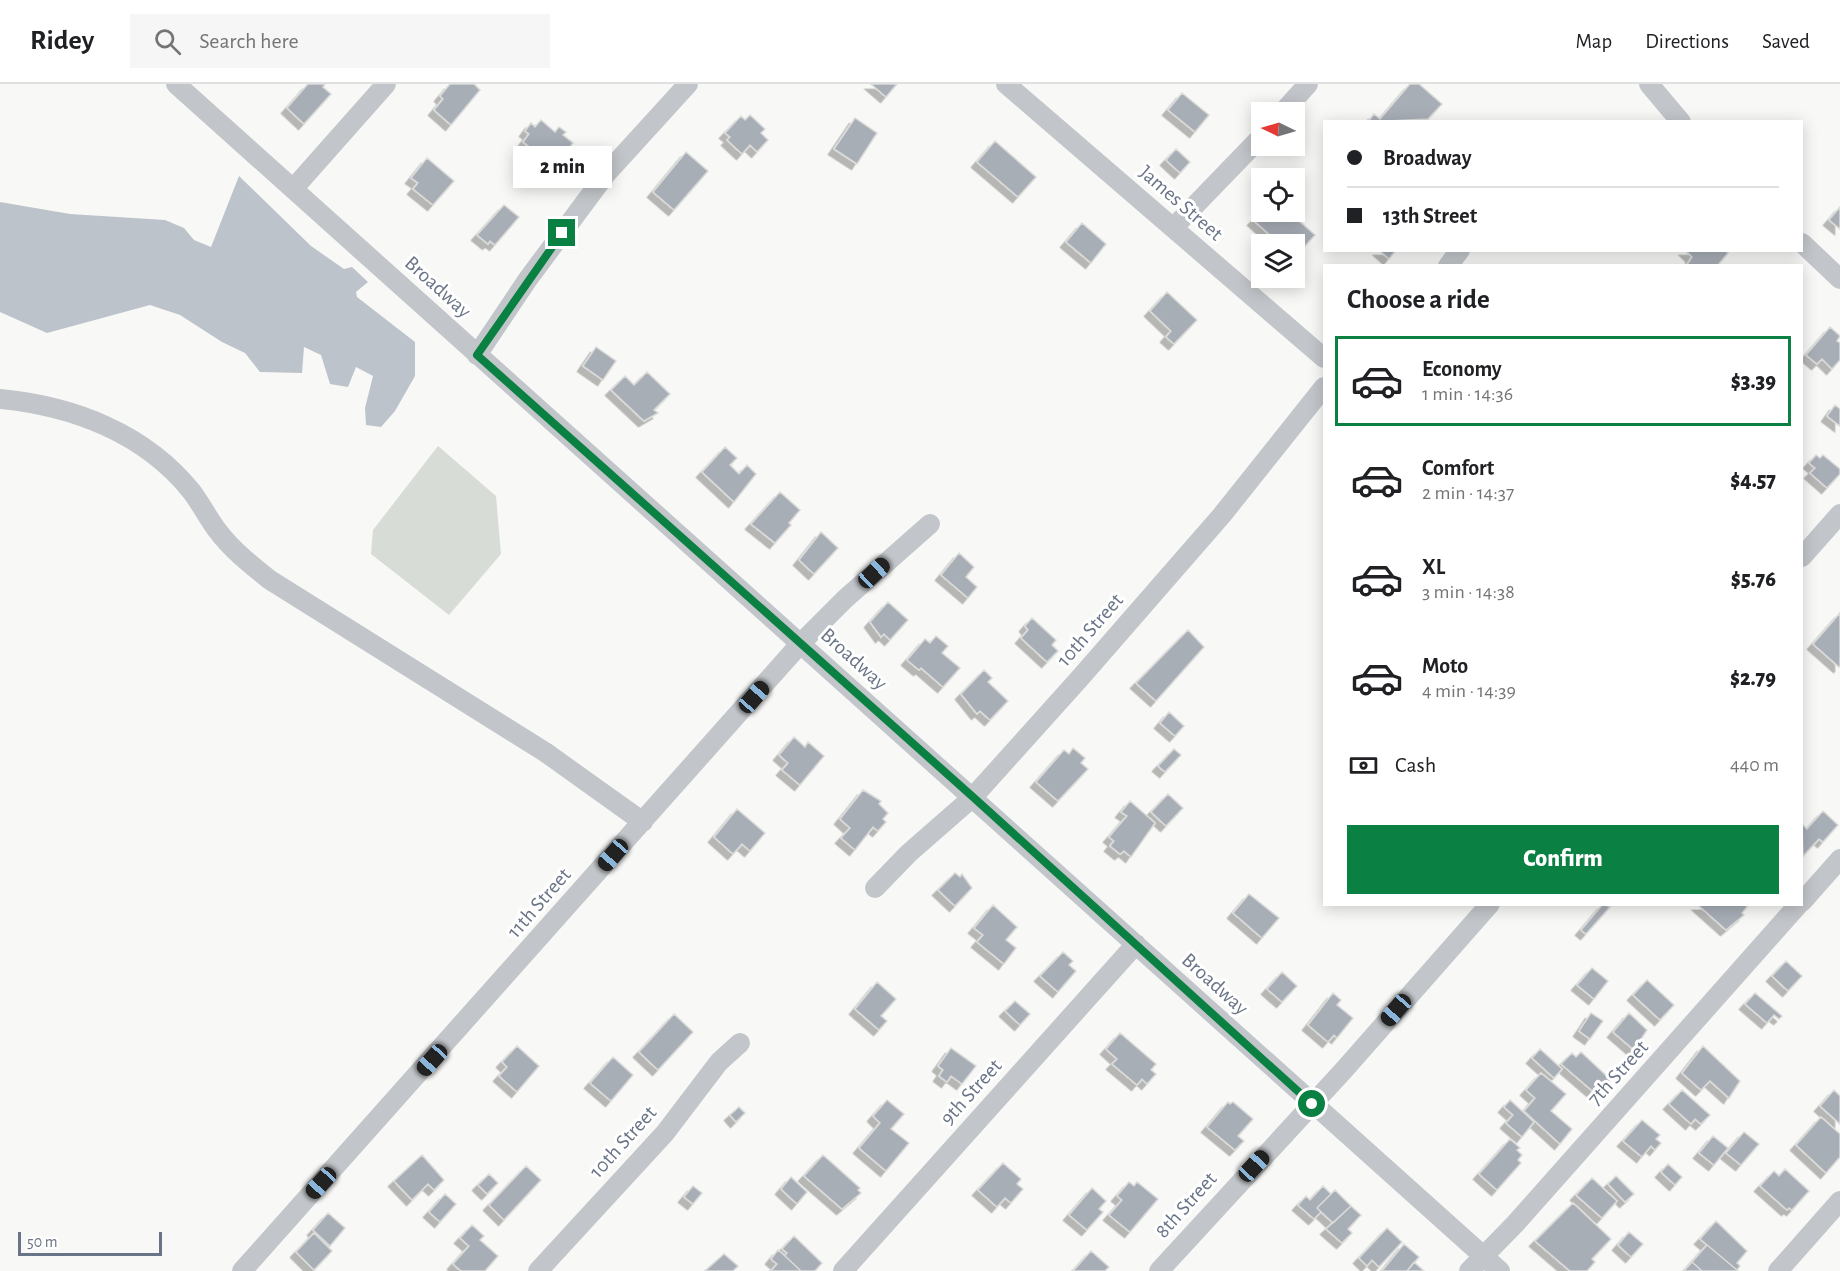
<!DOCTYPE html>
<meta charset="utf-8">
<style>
:root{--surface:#fff;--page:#f6f6f6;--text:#202124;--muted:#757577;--line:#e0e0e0;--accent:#0b8043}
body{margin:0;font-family:"Alegreya Sans",sans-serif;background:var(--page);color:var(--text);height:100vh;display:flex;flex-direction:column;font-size:22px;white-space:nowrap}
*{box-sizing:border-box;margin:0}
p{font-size:20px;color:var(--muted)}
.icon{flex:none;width:33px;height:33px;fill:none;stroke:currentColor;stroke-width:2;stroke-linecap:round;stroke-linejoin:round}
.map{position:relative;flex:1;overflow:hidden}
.drawer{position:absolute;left:1323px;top:180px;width:480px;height:642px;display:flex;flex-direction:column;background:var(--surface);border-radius:0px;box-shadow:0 3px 15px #0003}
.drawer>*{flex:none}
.banner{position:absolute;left:1323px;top:36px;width:480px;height:132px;border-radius:0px;box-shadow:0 3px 15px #0003;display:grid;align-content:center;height:132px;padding:0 24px;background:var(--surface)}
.needle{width:39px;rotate:275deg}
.fabs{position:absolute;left:1251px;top:18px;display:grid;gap:12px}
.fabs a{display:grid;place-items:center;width:54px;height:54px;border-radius:0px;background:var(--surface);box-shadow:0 3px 15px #0003;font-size:30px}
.scale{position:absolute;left:18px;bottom:15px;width:144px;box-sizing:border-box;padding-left:6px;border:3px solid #697486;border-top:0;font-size:16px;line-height:21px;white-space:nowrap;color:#697486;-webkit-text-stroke:4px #fff;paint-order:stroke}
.end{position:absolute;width:27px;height:27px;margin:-14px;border:8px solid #0b8043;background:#fff;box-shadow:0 0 0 3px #fff}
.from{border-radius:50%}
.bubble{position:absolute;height:42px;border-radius:0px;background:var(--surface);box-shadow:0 3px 15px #0003;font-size:20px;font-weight:800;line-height:42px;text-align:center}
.car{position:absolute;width:18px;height:36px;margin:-18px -9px;border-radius:8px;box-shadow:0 0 4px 2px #0007;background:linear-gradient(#222 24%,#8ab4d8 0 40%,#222 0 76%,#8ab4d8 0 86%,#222 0)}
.banner b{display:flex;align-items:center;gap:21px;height:57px;font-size:22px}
.banner b+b{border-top:2px solid var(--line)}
.banner i{width:15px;height:15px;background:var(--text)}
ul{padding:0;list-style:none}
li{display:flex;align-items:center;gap:18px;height:90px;margin:0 12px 9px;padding:0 12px;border:3px solid transparent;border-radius:0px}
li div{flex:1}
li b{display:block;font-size:22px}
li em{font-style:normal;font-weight:800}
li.selected{border-color:var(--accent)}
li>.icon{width:54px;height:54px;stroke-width:1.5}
h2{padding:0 24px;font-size:27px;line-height:72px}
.pay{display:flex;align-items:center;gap:15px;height:66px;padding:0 24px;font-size:22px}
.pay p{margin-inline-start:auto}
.cta{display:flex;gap:12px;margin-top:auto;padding:12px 24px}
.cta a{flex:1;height:69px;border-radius:0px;background:var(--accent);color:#fff;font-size:24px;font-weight:800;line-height:69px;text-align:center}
header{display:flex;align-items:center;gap:36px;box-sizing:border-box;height:84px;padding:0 30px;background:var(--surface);border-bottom:2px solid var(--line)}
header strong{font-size:28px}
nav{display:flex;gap:33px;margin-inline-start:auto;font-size:21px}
.search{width:420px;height:54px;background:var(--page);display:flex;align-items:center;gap:15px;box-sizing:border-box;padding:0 21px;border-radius:0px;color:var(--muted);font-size:22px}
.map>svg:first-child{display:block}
.green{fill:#d7ddd6}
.water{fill:#bcc3ca}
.building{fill:#a8aeb6;stroke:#dadad9;stroke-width:1.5;filter:url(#shadow)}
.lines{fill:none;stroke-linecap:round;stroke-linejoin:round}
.minor{stroke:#c2c5c9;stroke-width:20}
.route{stroke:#0b8043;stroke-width:8}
.labels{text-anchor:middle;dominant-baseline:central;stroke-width:6;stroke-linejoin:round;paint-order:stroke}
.street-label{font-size:21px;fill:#697486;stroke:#fff}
</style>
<header>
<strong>Ridey</strong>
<div class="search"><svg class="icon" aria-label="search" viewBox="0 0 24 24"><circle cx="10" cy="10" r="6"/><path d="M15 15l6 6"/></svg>Search here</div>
<nav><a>Map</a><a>Directions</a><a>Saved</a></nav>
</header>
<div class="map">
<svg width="1840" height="1187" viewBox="0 0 1840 1187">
<defs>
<filter id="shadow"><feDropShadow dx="-5.5" dy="5.5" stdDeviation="0" flood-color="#0004"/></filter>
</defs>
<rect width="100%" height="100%" fill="#f8f9f6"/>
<path class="green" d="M 438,362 L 496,412 L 501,470 L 449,531 L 371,470 L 373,446 Z"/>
<path class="water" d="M 239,92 L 311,162 L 344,185 L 352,183 L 368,198 L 356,208 L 357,213 L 415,258 L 415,292 L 395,327 L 381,343 L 366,341 L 365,324 L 373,292 L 356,283 L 348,303 L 330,300 L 321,271 L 304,263 L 302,289 L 260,288 L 245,269 L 222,258 L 180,231 L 150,221 L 47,249 L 0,228 L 0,118 L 70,130 L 165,136 L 184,144 L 194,156 L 211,163 Z"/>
<path class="building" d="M 308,0 L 325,0 L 323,3 L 331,10 L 304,40 L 287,24 Z
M 450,0 L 474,0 L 480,6 L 451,41 L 434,26 L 443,15 L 440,12 Z
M 871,0 L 897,0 L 886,13 Z
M 1410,0 L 1419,0 L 1442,20 L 1428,35 L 1368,38 L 1374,30 L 1380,35 Z
M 1182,9 L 1209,31 L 1195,48 L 1168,26 Z
M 750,31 L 765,45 L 761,49 L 768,56 L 757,68 L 750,61 L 742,70 L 727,56 L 730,53 L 725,49 L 741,32 L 745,36 Z
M 855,34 L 877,49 L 857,80 L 834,65 Z
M 541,36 L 555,48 L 559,43 L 566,48 L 563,51 L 573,59 L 550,89 L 535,77 L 540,71 L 523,58 L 529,50 L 525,47 L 531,39 L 535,43 Z
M 995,57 L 1036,93 L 1018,113 L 977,78 Z
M 1176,65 L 1190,78 L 1180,89 L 1166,76 Z
M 686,68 L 708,87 L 674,126 L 653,108 Z
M 427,74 L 454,97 L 433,121 L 413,105 L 418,99 L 411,94 Z
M 504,121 L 519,133 L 495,161 L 490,157 L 488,160 L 477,151 Z
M 1840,123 L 1840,145 L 1829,136 Z
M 1262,127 L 1289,128 L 1315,151 L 1294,174 L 1294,160 L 1280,160 L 1253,136 Z
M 1082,139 L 1106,160 L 1091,179 L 1066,158 Z
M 1379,166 L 1396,166 L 1389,175 Z
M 1685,166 L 1725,166 L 1728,169 L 1717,182 L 1686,182 L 1692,173 Z
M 1167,208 L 1197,236 L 1174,260 L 1166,253 L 1171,247 L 1150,227 Z
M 1830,243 L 1840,252 L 1837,257 L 1840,259 L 1840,276 L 1832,285 L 1822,275 L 1817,280 L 1806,271 Z
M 596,263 L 616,277 L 603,296 L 583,282 Z
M 647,288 L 670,310 L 654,326 L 658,329 L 644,337 L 611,306 L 625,292 L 634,301 Z
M 1835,321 L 1840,325 L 1840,342 L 1827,332 Z
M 725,363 L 737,374 L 730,381 L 739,390 L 747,381 L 756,390 L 734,418 L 702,388 Z
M 1816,371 L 1820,374 L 1823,371 L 1840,385 L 1840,390 L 1827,404 L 1810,389 L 1815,384 L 1809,379 Z
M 780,408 L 800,426 L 789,439 L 791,441 L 775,459 L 751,440 Z
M 821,448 L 838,464 L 814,490 L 799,476 Z
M 959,469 L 974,483 L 966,493 L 977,503 L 968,514 L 941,491 Z
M 888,518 L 908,536 L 890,556 L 884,550 L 881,553 L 870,538 Z
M 1840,529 L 1840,582 L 1839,583 L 1813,560 Z
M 1032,534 L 1056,556 L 1052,561 L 1058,567 L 1047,578 L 1021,554 L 1028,546 L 1025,542 Z
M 1188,546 L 1204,563 L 1156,617 L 1136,599 Z
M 936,552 L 948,562 L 942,569 L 960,584 L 943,603 L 921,584 L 919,586 L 907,576 L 925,555 L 930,559 Z
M 984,586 L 992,594 L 988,598 L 1008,617 L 990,636 L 980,627 L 977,630 L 961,610 Z
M 1169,628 L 1184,642 L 1175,652 L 1160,639 Z
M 794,653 L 805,663 L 808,658 L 824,672 L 800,701 L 782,686 L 788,679 L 779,671 Z
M 1073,664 L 1085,674 L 1081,679 L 1088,685 L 1058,717 L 1036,698 L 1064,666 L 1069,670 Z
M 1174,665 L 1181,671 L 1165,688 L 1158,682 Z
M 863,706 L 881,717 L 879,720 L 888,729 L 883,735 L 886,738 L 878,747 L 873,743 L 855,766 L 841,754 L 850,744 L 840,735 Z
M 1168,710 L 1183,724 L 1166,742 L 1151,728 Z
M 1130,717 L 1155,739 L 1131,773 L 1124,767 L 1120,770 L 1110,762 L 1114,757 L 1109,753 L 1127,732 L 1121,728 Z
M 737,725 L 765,749 L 750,767 L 742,760 L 733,770 L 714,753 Z
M 1823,727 L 1838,741 L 1823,758 L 1819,755 L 1803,772 L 1802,740 L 1807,745 Z
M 955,789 L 960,793 L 962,790 L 972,804 L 955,822 L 938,806 Z
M 1249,810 L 1279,834 L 1262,854 L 1233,829 Z
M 1603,820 L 1610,823 L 1586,850 L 1581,846 Z
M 1745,820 L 1747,823 L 1742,829 L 1744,831 L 1726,846 L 1698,821 Z
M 993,821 L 1017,843 L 1006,856 L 1016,864 L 1004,880 L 977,858 L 983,851 L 974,844 Z
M 1063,868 L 1073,877 L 1069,881 L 1076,887 L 1058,908 L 1040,892 Z
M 1786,877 L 1802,892 L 1788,907 L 1772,892 Z
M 1592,884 L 1608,897 L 1594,915 L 1577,901 Z
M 1282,888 L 1297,902 L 1282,918 L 1267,905 Z
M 1647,896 L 1674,921 L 1660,936 L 1633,911 Z
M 877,898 L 896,915 L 881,932 L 887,937 L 879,946 L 855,925 Z
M 1333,909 L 1341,916 L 1337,921 L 1353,934 L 1337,954 L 1334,951 L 1328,958 L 1308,941 Z
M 1755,909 L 1782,932 L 1779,935 L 1774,931 L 1767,939 L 1745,920 Z
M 1015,917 L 1030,930 L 1020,941 L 1005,927 Z
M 1591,929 L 1603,937 L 1590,955 L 1579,947 Z
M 1629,929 L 1647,946 L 1634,966 L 1613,948 Z
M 674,930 L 693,948 L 658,986 L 639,968 Z
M 1120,949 L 1156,980 L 1151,986 L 1156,990 L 1147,1000 L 1142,995 L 1137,1001 L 1112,980 L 1117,975 L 1106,965 Z
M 517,962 L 539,982 L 517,1008 L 499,992 L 507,983 L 502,978 Z
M 1703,962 L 1740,997 L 1729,1014 L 1710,997 L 1701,1006 L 1682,989 Z
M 951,964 L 976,982 L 962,1000 L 951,992 L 947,998 L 939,992 L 943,986 L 938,982 Z
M 1540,965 L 1562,985 L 1554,994 L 1532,974 Z
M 1581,968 L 1611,996 L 1596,1010 L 1561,980 L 1572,969 L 1576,973 Z
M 613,973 L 633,991 L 611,1017 L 590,999 Z
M 1541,989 L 1566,1010 L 1551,1027 L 1572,1045 L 1560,1060 L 1524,1027 L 1535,1014 L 1526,1006 Z
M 1682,1006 L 1710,1031 L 1701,1040 L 1695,1035 L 1691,1040 L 1669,1020 Z
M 1834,1006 L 1840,1012 L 1840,1040 L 1820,1022 Z
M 887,1016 L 904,1030 L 891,1045 L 909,1059 L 886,1087 L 859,1064 L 880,1039 L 873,1032 Z
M 1510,1016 L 1534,1038 L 1522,1053 L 1506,1039 L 1513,1031 L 1504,1023 Z
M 1228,1018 L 1230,1020 L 1233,1018 L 1253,1035 L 1238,1052 L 1244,1057 L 1235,1066 L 1207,1043 Z
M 739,1023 L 745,1029 L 736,1038 L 730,1031 Z
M 1821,1033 L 1840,1050 L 1840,1073 L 1826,1089 L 1796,1061 Z
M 1642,1036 L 1660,1051 L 1656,1055 L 1661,1059 L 1655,1066 L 1651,1062 L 1642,1073 L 1623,1057 Z
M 1744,1048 L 1759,1060 L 1741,1081 L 1726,1069 Z
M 1713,1052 L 1728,1064 L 1714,1081 L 1699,1069 Z
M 1510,1055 L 1520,1064 L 1517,1066 L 1522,1071 L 1518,1076 L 1521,1079 L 1497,1106 L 1479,1090 Z
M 422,1071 L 444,1096 L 434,1106 L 428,1100 L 412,1116 L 394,1097 Z
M 823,1071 L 860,1104 L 858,1106 L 861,1109 L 842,1125 L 804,1092 Z
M 1003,1079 L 1021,1095 L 1017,1100 L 1023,1105 L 1011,1119 L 1005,1114 L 997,1123 L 978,1106 Z
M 1668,1080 L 1682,1093 L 1675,1101 L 1661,1088 Z
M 526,1082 L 541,1096 L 504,1136 L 489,1121 Z
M 1785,1085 L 1809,1107 L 1792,1126 L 1789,1124 L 1787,1126 L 1760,1102 L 1774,1087 L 1779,1092 Z
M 489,1090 L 498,1099 L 487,1110 L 478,1101 Z
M 1616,1092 L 1634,1110 L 1625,1118 L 1608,1100 Z
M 791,1093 L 807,1108 L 797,1120 L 781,1105 Z
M 1592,1094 L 1617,1117 L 1602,1134 L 1576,1111 Z
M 1129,1098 L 1134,1102 L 1137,1098 L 1158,1115 L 1130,1148 L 1109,1131 L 1122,1116 L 1117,1112 Z
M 693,1102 L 702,1109 L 693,1120 L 684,1113 Z
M 1323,1102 L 1331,1110 L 1317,1124 L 1321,1128 L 1314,1135 L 1298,1121 L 1306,1112 L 1310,1116 Z
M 1092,1104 L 1106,1117 L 1099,1125 L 1103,1128 L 1087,1146 L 1069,1131 Z
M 1335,1106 L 1351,1122 L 1333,1139 L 1317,1124 Z
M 445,1110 L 456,1120 L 440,1138 L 429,1128 Z
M 1573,1119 L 1611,1155 L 1592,1175 L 1595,1178 L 1587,1187 L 1570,1187 L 1535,1157 Z
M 1351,1122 L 1361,1131 L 1348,1145 L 1352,1149 L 1342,1159 L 1326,1145 Z
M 328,1129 L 345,1144 L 330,1162 L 313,1146 Z
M 1716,1137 L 1747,1167 L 1737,1179 L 1740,1182 L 1737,1186 L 1700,1155 Z
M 472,1141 L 484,1152 L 480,1156 L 498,1172 L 485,1187 L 461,1187 L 453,1180 L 469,1162 L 460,1154 Z
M 1387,1144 L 1402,1158 L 1379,1183 L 1372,1176 L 1367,1182 L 1359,1174 Z
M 1629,1148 L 1643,1160 L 1631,1173 L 1618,1161 Z
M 314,1149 L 332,1167 L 314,1186 L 296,1168 Z
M 794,1152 L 822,1179 L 815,1187 L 801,1187 L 785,1172 L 787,1169 L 782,1165 Z
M 1404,1160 L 1419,1173 L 1407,1187 L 1382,1187 Z
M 1707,1161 L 1737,1186 L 1738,1187 L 1702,1187 L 1692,1178 Z
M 778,1166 L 785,1172 L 801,1187 L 771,1187 L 777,1180 L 771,1175 Z
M 1091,1167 L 1109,1183 L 1105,1187 L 1073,1187 Z
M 724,1170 L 738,1182 L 733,1187 L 705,1187 Z
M 1414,1178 L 1424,1187 L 1407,1187 Z
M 1692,1178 L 1702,1187 L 1684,1187 Z"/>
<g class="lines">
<path class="minor" d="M 176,0 L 1500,1187
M 1006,0 L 1324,274
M 1649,0 L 1681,38
M 1283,28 L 1308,0
M 293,105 L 386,0
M 1174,143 L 1262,52
M 1802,159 L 1840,195
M 1448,182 L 1460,166
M 477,271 L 528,195 L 606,90 L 688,0
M 0,315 C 73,322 145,349 192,408 C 201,420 208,434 217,446 C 232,466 250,480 270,496 L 545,668 L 643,738
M 1802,473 L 1840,430
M 875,804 L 909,769 L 973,713 L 1080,594 L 1222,431 L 1324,303
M 1802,818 L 1840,775
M 242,1187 L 801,559 L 845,515 L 930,440
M 538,1187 L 665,1049 L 719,978 L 740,959
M 843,1187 L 1136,860
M 1159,1187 L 1343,987 L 1490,820
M 1469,1187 L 1515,1140 L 1799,820
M 1778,1187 L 1840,1117"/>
</g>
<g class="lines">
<path class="route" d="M 562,149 L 477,271 L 973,713 L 1312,1020"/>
</g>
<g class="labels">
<g class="street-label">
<text transform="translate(1181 119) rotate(41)">James Street</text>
<text transform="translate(438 203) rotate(42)">Broadway</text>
<text transform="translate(1090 546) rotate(-49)">10th Street</text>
<text transform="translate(854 575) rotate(42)">Broadway</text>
<text transform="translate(539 819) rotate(-49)">11th Street</text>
<text transform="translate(1215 900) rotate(42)">Broadway</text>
<text transform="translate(1618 989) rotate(-48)">7th Street</text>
<text transform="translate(971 1008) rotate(-48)">9th Street</text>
<text transform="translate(623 1058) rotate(-48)">10th Street</text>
<text transform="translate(1186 1121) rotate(-48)">8th Street</text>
</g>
</g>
</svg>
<div class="fabs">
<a><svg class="needle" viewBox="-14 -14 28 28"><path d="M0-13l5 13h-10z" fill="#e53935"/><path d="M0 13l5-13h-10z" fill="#757577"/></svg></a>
<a><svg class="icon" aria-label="locate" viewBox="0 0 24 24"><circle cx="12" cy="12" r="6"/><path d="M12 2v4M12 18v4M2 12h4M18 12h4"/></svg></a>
<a><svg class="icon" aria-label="layers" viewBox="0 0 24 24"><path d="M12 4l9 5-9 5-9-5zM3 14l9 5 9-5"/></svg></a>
</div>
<div class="scale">50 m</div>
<i class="end from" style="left:1312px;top:1020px"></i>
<i class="end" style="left:562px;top:149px"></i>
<div class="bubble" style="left:513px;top:62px;width:99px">2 min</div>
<i class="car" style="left:874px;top:489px;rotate:47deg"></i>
<i class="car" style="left:754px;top:613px;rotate:41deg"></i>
<i class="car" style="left:613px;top:771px;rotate:221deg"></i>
<i class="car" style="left:1396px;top:926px;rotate:221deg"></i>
<i class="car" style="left:432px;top:976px;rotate:222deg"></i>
<i class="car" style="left:1254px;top:1082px;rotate:43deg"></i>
<i class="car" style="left:321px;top:1099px;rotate:222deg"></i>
<div class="banner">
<b><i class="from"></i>Broadway</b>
<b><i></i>13th Street</b>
</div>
<section class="drawer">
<h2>Choose a ride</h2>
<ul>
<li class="selected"><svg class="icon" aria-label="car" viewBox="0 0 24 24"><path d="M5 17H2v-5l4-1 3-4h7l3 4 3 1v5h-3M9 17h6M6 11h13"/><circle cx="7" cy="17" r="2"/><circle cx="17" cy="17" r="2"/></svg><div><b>Economy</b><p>1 min · 14:36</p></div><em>$3.39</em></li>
<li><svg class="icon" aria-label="car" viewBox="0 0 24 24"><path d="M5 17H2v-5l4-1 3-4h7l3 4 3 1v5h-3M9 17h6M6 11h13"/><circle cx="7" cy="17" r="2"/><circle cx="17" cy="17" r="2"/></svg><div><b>Comfort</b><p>2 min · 14:37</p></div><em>$4.57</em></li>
<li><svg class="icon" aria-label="car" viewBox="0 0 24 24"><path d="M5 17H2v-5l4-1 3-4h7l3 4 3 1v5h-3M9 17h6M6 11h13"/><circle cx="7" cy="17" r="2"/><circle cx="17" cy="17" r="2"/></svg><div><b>XL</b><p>3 min · 14:38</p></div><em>$5.76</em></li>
<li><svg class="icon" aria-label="car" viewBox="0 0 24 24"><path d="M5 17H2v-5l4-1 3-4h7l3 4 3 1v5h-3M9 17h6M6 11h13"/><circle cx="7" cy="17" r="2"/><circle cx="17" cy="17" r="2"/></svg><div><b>Moto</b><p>4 min · 14:39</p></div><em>$2.79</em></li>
</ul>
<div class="pay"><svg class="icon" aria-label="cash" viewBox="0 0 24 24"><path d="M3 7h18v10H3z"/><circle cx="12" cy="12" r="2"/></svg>Cash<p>440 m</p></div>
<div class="cta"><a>Confirm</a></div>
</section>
</div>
